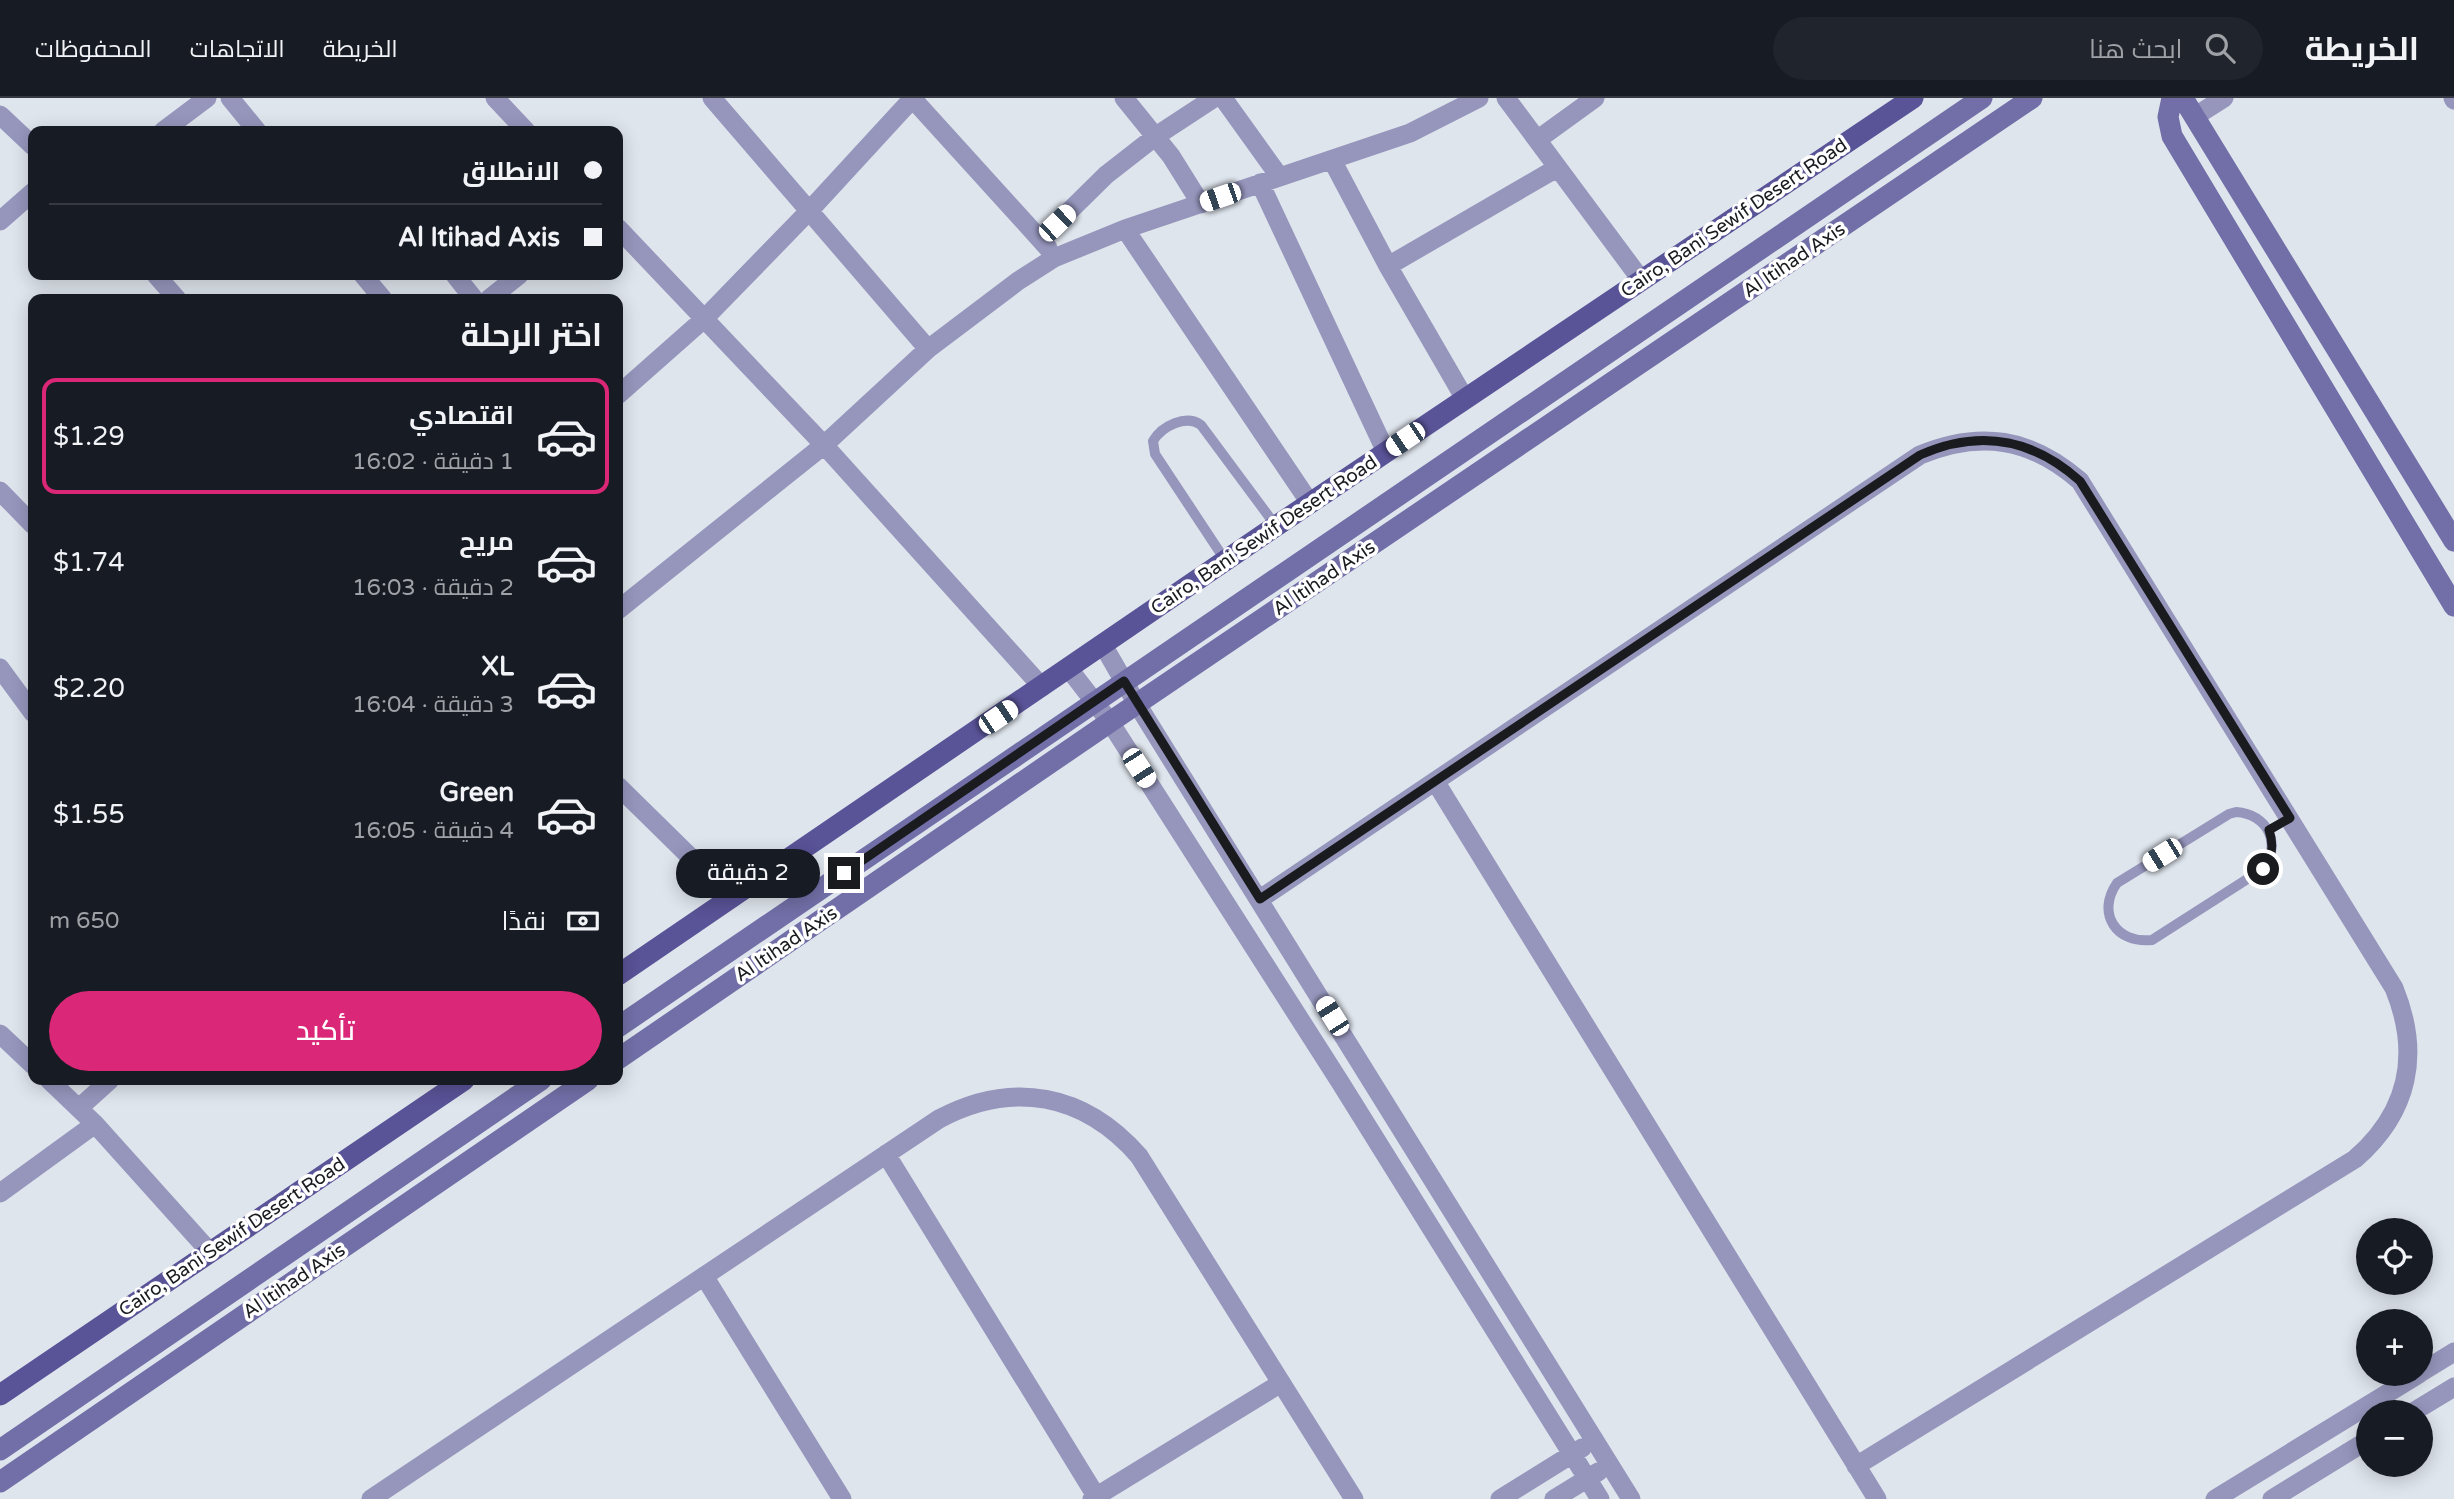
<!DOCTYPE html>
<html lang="ar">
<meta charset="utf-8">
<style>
:root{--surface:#171b24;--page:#20242c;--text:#f1f3f6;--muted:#9ea1a6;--line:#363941;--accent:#db2777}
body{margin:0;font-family:"Varela Round",Cairo,sans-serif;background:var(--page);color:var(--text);direction:rtl;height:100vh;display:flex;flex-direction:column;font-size:26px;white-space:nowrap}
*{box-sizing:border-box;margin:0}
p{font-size:23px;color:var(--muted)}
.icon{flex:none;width:38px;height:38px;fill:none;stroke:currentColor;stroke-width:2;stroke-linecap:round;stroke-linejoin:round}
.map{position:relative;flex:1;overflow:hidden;direction:ltr}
.details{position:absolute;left:28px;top:196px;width:595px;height:791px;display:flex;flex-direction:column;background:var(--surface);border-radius:14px;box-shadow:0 4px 18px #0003;direction:rtl}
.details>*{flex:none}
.banner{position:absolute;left:28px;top:28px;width:595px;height:154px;border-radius:14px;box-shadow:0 4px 18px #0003;direction:rtl;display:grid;align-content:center;height:154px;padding:0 21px;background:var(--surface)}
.fabs{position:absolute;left:2356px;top:1120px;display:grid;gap:14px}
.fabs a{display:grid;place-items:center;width:77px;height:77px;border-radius:50%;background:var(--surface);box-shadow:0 4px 18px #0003;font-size:35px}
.end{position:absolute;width:32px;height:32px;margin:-16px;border:9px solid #191b1e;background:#fff;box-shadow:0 0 0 4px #fff}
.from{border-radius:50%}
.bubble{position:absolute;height:49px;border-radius:24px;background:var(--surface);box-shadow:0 4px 18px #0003;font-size:23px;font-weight:600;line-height:49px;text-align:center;direction:rtl}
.car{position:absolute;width:21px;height:42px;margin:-21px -10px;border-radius:9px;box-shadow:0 0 5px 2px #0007;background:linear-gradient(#fff 24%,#345 0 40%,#fff 0 76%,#345 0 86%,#fff 0)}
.banner b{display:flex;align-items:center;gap:24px;height:66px;font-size:26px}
.banner b+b{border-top:2px solid var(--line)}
.banner i{width:18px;height:18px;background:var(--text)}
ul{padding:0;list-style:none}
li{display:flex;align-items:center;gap:21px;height:116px;margin:0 14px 10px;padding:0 7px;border:4px solid transparent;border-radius:14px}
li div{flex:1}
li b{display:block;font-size:26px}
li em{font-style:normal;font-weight:600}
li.current{border-color:var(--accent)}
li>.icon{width:63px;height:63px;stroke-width:1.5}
h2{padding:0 21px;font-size:32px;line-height:84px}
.pay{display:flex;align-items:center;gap:18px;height:77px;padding:0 21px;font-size:26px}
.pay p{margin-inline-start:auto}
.cta{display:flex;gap:14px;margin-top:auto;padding:14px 21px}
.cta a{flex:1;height:80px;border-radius:42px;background:var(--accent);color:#fff;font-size:28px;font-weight:600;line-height:80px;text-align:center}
header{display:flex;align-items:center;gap:42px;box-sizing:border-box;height:98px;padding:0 35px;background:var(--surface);border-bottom:2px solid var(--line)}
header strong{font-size:33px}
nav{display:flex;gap:38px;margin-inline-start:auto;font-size:24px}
.search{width:490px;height:63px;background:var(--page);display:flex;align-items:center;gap:18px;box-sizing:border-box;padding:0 24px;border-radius:38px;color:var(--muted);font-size:26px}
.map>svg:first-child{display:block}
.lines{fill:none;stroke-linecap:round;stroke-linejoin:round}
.lane{stroke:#9696bd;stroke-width:10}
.street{stroke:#9696bd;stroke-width:19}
.secondary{stroke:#726fa8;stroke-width:21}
.primary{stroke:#595397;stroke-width:21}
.route{stroke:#191b1e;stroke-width:9}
.labels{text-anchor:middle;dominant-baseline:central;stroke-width:7;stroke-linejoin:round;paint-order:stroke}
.street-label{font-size:19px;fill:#191b1e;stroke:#fff}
</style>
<header>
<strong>الخريطة</strong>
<div class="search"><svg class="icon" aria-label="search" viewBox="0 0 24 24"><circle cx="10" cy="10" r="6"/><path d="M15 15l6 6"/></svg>ابحث هنا</div>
<nav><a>الخريطة</a><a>الاتجاهات</a><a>المحفوظات</a></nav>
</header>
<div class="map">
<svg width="2454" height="1401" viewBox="0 0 2454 1401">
<rect width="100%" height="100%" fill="#dfe5ed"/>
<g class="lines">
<path class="lane" d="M 1225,462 L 1155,356 L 1153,343 C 1162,328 1186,316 1201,327 L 1276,428
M 2236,714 C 2268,716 2282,746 2263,771 L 2152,842 C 2116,846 2096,815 2117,785 L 2229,716 Z"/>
<path class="street" d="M 230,0 L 257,33
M 495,0 L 526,33
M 712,0 L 928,251
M 912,0 L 1048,150
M 1124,0 L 1171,58 L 1201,106
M 1223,0 L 1279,78
M 1506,0 L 1642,183
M 2453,0 L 2454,2
M 0,17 L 33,48
M 2194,19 L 2224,0
M 163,33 L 207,0
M 1537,42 L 1595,0
M 1332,62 L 1388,168 L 1465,301
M 1260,85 L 1386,354
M 0,123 L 33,94
M 618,130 L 824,347 L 1042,589
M 1125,131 L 1310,405
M 1041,141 L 1106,77 L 1156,38 L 1214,0
M 1388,168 L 1557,70
M 156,177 L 177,201
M 363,177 L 383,201
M 455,177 L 474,201
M 489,201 L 519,177
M 618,297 L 704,221 L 810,112 L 913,0
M 0,393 L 33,427
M 618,512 L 824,347 L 928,251 L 1018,183 L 1054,160 L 1125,131 L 1410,35 L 1479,0
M 1103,547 L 1137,606 L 1631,1401
M 0,570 L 33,615
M 1069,571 L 1110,624 L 1340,984 L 1600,1401
M 1435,683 L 1877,1401
M 618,688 L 732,800
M 1260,801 L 1920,357 C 1980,332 2031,340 2080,383 L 2394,890 C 2421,956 2409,1014 2355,1061 L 1856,1368
M 0,936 L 33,967
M 49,982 L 95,1026 L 210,1154
M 79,1010 L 110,982
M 886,1056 L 1096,1398
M 0,1095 L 95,1026
M 704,1178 L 842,1401
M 2420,1275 L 2454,1254
M 2413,1314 L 2454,1289
M 371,1401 L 939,1021 C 1012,982 1084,995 1139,1058 L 1354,1401
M 1092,1401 L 1281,1285
M 1500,1401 L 1582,1350
M 1554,1401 L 1598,1374
M 2215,1401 L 2419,1276
M 2272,1401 L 2368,1342"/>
<path class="secondary" d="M 2172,0 L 2168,19 L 2172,38 L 2454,508
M 2183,0 L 2454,443
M 618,929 L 1982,0
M 618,961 L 1110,624 L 2032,0
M 0,1352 L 541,982
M 0,1384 L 588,982"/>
<path class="primary" d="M 618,877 L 1276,428 L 1913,0
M 0,1297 L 464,982"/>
</g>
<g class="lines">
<path class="route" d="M 844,775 L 1124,583 L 1260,801 L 1920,357 C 1979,331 2032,340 2080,383 L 2290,720 L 2269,732 C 2274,747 2273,759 2263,771"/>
</g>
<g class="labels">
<g class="street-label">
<text transform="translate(1734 120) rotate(-34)">Cairo, Bani Sewif Desert Road</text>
<text transform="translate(1794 162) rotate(-34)">Al Itihad Axis</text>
<text transform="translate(1264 437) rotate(-34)">Cairo, Bani Sewif Desert Road</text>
<text transform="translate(1324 480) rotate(-34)">Al Itihad Axis</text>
<text transform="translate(786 846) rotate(-34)">Al Itihad Axis</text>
<text transform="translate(232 1139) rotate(-34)">Cairo, Bani Sewif Desert Road</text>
<text transform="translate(294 1183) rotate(-34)">Al Itihad Axis</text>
</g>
</g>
</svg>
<div class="fabs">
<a><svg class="icon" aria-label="locate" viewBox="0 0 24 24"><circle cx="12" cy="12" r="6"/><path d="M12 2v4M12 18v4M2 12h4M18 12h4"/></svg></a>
<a>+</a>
<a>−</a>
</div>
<i class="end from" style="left:2263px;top:771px"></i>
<i class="end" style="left:844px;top:775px"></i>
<div class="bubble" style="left:676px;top:751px;width:144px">2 دقيقة</div>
<i class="car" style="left:1220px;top:99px;rotate:251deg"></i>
<i class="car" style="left:1057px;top:125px;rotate:46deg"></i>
<i class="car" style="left:1405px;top:341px;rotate:236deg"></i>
<i class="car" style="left:998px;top:619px;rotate:56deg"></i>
<i class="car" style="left:1139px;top:670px;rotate:147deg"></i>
<i class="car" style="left:2162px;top:757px;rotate:238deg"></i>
<i class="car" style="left:1332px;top:918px;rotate:328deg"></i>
<div class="banner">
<b><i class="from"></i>الانطلاق</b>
<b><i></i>Al Itihad Axis</b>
</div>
<section class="details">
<h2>اختر الرحلة</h2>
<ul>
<li class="current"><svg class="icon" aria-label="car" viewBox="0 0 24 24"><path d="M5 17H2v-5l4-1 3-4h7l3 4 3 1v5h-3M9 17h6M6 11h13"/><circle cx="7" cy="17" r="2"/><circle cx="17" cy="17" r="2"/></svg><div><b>اقتصادي</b><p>1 دقيقة · 16:02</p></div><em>$1.29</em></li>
<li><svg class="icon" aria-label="car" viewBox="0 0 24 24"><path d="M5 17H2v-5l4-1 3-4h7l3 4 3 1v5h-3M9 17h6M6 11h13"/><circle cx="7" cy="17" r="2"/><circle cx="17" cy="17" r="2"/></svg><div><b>مريح</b><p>2 دقيقة · 16:03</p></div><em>$1.74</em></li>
<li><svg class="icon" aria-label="car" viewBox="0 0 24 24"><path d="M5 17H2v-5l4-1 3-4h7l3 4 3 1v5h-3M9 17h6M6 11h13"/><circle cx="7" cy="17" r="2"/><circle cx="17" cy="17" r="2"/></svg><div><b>XL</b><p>3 دقيقة · 16:04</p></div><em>$2.20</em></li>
<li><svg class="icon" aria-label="car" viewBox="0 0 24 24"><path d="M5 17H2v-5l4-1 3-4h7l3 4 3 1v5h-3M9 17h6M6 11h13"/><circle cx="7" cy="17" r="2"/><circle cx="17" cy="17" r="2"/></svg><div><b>Green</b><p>4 دقيقة · 16:05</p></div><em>$1.55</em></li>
</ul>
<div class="pay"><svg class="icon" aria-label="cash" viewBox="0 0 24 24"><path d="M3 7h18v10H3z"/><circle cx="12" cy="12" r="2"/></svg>نقدًا<p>650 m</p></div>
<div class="cta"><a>تأكيد</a></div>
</section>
</div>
